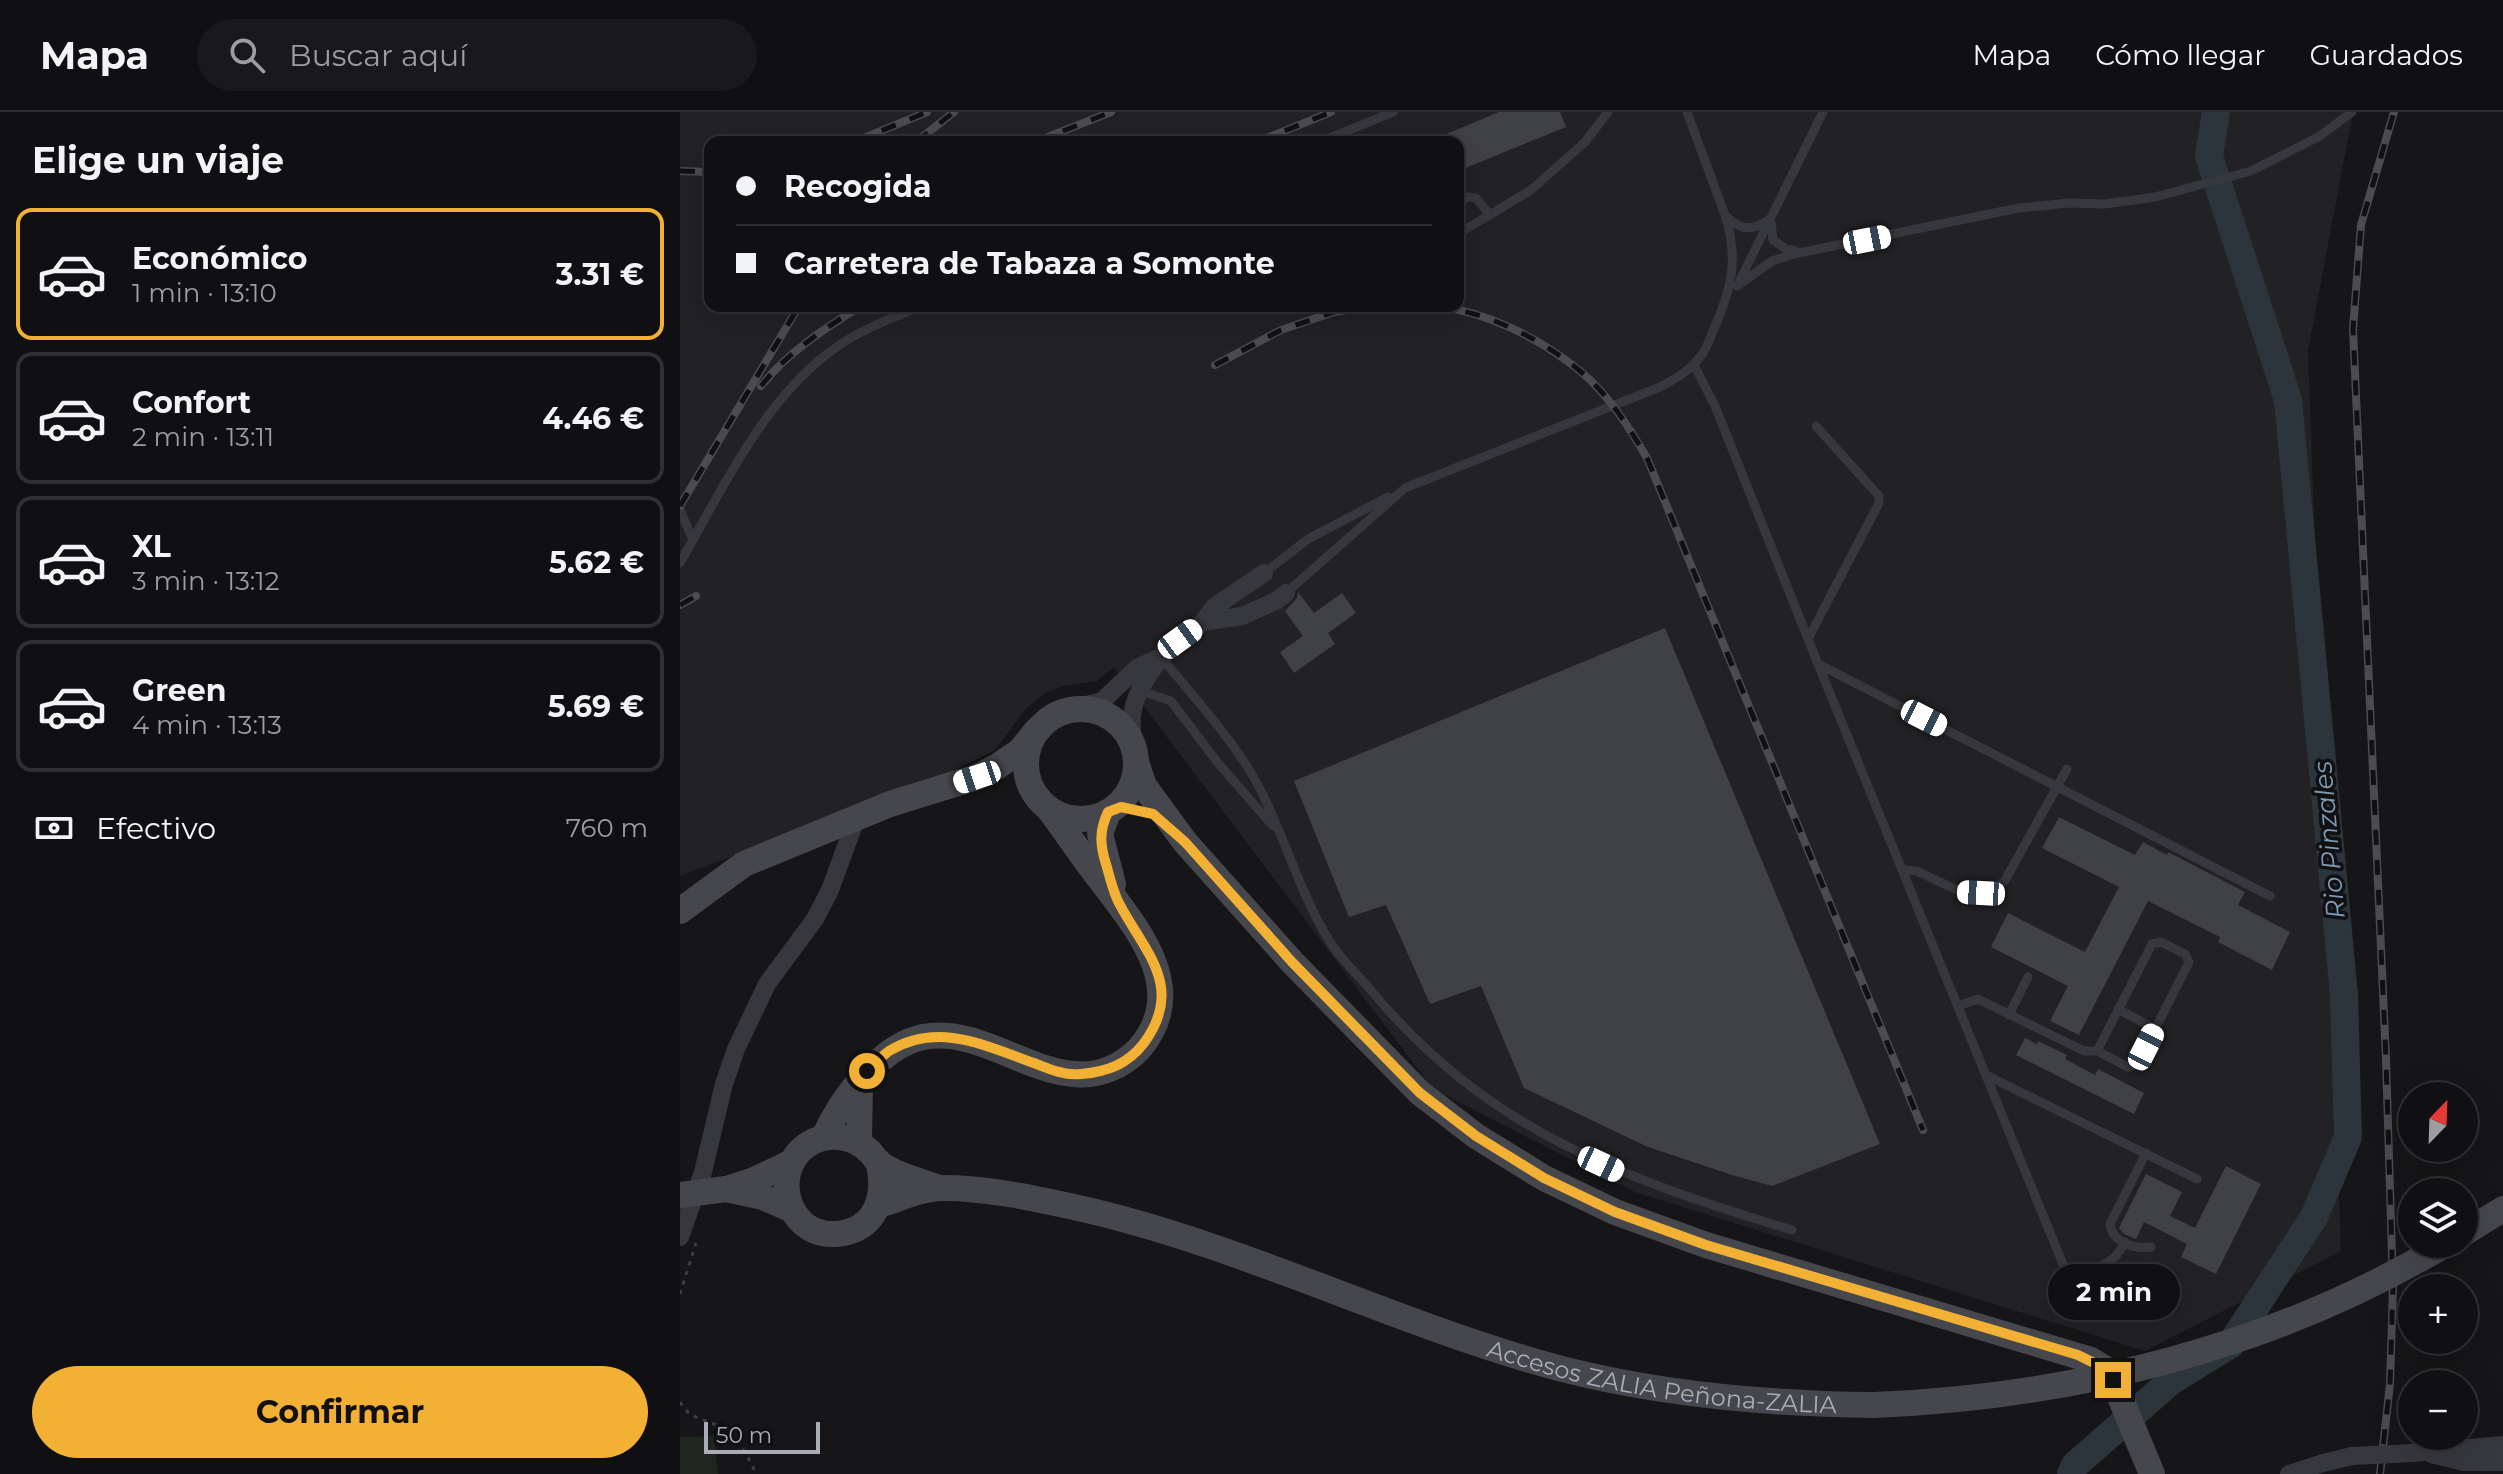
<!DOCTYPE html>
<html lang="es">
<meta charset="utf-8">
<style>
:root{--surface:#101012;--page:#19191b;--text:#f1f3f6;--muted:#9c9d9f;--line:#303032;--accent:#f2b134}
body{margin:0;font-family:Montserrat,sans-serif;background:var(--page);color:var(--text);height:100vh;display:flex;flex-direction:column;font-size:30px;white-space:nowrap}
*{box-sizing:border-box;margin:0}
p{font-size:26px;color:var(--muted)}
.icon{flex:none;width:44px;height:44px;fill:none;stroke:currentColor;stroke-width:2;stroke-linecap:round;stroke-linejoin:round}
.map{position:relative;flex:1;overflow:hidden}
.panel{display:flex;flex-direction:column;background:var(--surface);width:680px}
.panel>*{flex:none}
.hud{position:absolute;left:24px;top:24px;width:760px;height:176px;border-radius:16px;box-shadow:0 8px 32px #0002,0 0 0 2px var(--line);display:grid;align-content:center;height:176px;padding:0 32px;background:var(--surface)}
.needle{width:52px;rotate:23deg}
.fabs{position:absolute;left:1718px;top:970px;display:grid;gap:16px}
.fabs a{display:grid;place-items:center;width:80px;height:80px;border-radius:50%;background:var(--surface);box-shadow:0 8px 32px #0002,0 0 0 2px var(--line);font-size:40px}
.scale{position:absolute;left:24px;bottom:20px;width:116px;box-sizing:border-box;padding-left:8px;border:4px solid #a8adb8;border-top:0;font-size:22px;line-height:28px;white-space:nowrap;color:#a8adb8;-webkit-text-stroke:6px #111113;paint-order:stroke}
.end{position:absolute;width:36px;height:36px;margin:-18px;border:10px solid #f2b134;background:#111;box-shadow:0 0 0 4px #111}
.from{border-radius:50%}
.bubble{position:absolute;height:56px;border-radius:28px;background:var(--surface);box-shadow:0 8px 32px #0002,0 0 0 2px var(--line);font-size:26px;font-weight:700;line-height:56px;text-align:center}
.car{position:absolute;width:24px;height:48px;margin:-24px -12px;border-radius:10px;box-shadow:0 0 6px 2px #0007;background:linear-gradient(#fff 24%,#345 0 40%,#fff 0 76%,#345 0 86%,#fff 0)}
.hud b{display:flex;align-items:center;gap:28px;height:76px;font-size:30px}
.hud b+b{border-top:2px solid var(--line)}
.hud i{width:20px;height:20px;background:var(--text)}
ul{padding:0;list-style:none}
li{display:flex;align-items:center;gap:24px;height:132px;margin:0 16px 12px;padding:0 16px;border:4px solid var(--line);border-radius:16px}
li div{flex:1}
li b{display:block;font-size:30px}
li em{font-style:normal;font-weight:700}
li.selected{border-color:var(--accent)}
li>.icon{width:72px;height:72px;stroke-width:1.5}
h2{padding:0 32px;font-size:36px;line-height:96px}
.pay{display:flex;align-items:center;gap:20px;height:88px;padding:0 32px;font-size:30px}
.pay p{margin-inline-start:auto}
.button{display:flex;gap:16px;margin-top:auto;padding:16px 32px}
.button a{flex:1;height:92px;border-radius:48px;background:var(--accent);color:#111;font-size:32px;font-weight:700;line-height:92px;text-align:center}
header{display:flex;align-items:center;gap:48px;box-sizing:border-box;height:112px;padding:0 40px;background:var(--surface);border-bottom:2px solid var(--line)}
header strong{font-size:38px}
nav{display:flex;gap:44px;margin-inline-start:auto;font-size:28px}
.search{width:560px;height:72px;background:var(--page);display:flex;align-items:center;gap:20px;box-sizing:border-box;padding:0 28px;border-radius:44px;color:var(--muted);font-size:30px}
main{display:flex;flex:1;min-height:0}
.map>svg:first-child{display:block}
.built{fill:#222225;fill-rule:evenodd}
.green{fill:#1e261f}
.lines{fill:none;stroke-linecap:round;stroke-linejoin:round}
.river{stroke:#2c353c;stroke-width:28}
.building{fill:#404145}
.path{stroke:#3d3f44;stroke-width:3;stroke-dasharray:4 6;stroke-linecap:butt}
.lane{stroke:#37383d;stroke-width:9}
.street{stroke:#37383d;stroke-width:18}
.secondary{stroke:#45474d;stroke-width:26}
.rail-casing{stroke:#4a4c52;stroke-width:8}
.rail{stroke:#111113;stroke-width:5;stroke-dasharray:15;stroke-linecap:butt}
.street-bridge{stroke:#37383d;stroke-width:18}
.secondary-bridge{stroke:#45474d;stroke-width:26}
.route{stroke:#f2b134;stroke-width:10}
.labels{text-anchor:middle;dominant-baseline:central;stroke-width:7;stroke-linejoin:round;paint-order:stroke}
.street-label{font-size:24px;fill:#a8adb8;stroke:#111113}
.water-label{font-size:26px;font-style:italic;fill:#7f9bb3;stroke:#111113}
</style>
<header>
<strong>Mapa</strong>
<div class="search"><svg class="icon" aria-label="search" viewBox="0 0 24 24"><circle cx="10" cy="10" r="6"/><path d="M15 15l6 6"/></svg>Buscar aquí</div>
<nav><a>Mapa</a><a>Cómo llegar</a><a>Guardados</a></nav>
</header>
<main>
<section class="panel">
<h2>Elige un viaje</h2>
<ul>
<li class="selected"><svg class="icon" aria-label="car" viewBox="0 0 24 24"><path d="M5 17H2v-5l4-1 3-4h7l3 4 3 1v5h-3M9 17h6M6 11h13"/><circle cx="7" cy="17" r="2"/><circle cx="17" cy="17" r="2"/></svg><div><b>Económico</b><p>1 min · 13:10</p></div><em>3.31 €</em></li>
<li><svg class="icon" aria-label="car" viewBox="0 0 24 24"><path d="M5 17H2v-5l4-1 3-4h7l3 4 3 1v5h-3M9 17h6M6 11h13"/><circle cx="7" cy="17" r="2"/><circle cx="17" cy="17" r="2"/></svg><div><b>Confort</b><p>2 min · 13:11</p></div><em>4.46 €</em></li>
<li><svg class="icon" aria-label="car" viewBox="0 0 24 24"><path d="M5 17H2v-5l4-1 3-4h7l3 4 3 1v5h-3M9 17h6M6 11h13"/><circle cx="7" cy="17" r="2"/><circle cx="17" cy="17" r="2"/></svg><div><b>XL</b><p>3 min · 13:12</p></div><em>5.62 €</em></li>
<li><svg class="icon" aria-label="car" viewBox="0 0 24 24"><path d="M5 17H2v-5l4-1 3-4h7l3 4 3 1v5h-3M9 17h6M6 11h13"/><circle cx="7" cy="17" r="2"/><circle cx="17" cy="17" r="2"/></svg><div><b>Green</b><p>4 min · 13:13</p></div><em>5.69 €</em></li>
</ul>
<div class="pay"><svg class="icon" aria-label="cash" viewBox="0 0 24 24"><path d="M3 7h18v10H3z"/><circle cx="12" cy="12" r="2"/></svg>Efectivo<p>760 m</p></div>
<div class="button"><a>Confirmar</a></div>
</section>
<div class="map">
<svg width="1823" height="1362" viewBox="0 0 1823 1362">
<rect width="100%" height="100%" fill="#161618"/>
<path class="built" d="M 0,0 L 1673,0 L 1628,239 L 1661,1139 L 1465,1239 L 955,1080 L 753,977 L 434,555 L 416,569 L 383,574 L 365,581 L 345,598 L 315,638 L 261,665 L 0,764 ZM 30,30 L 778,30 L 778,194 L 30,194 Z"/>
<path class="green" d="M 34,1324 L 38,1362 L 0,1362 L 0,1325 Z"/>
<g class="lines">
<path class="river" d="M 1391,1362 L 1395,1353 L 1491,1269 L 1551,1232 L 1634,1105 L 1668,1025 L 1664,883 L 1608,288 L 1529,44 L 1536,0"/>
</g>
<path class="building" d="M 819,0 L 880,0 L 886,15 L 778,59 L 778,30 L 747,30 Z
M 618,480 L 634,501 L 662,481 L 676,501 L 648,521 L 655,532 L 614,561 L 600,540 L 623,524 L 605,499 L 617,486 Z
M 985,516 L 1200,1032 L 1092,1074 L 1052,1063 L 968,1035 L 844,976 L 801,874 L 750,892 L 706,793 L 669,805 L 614,669 Z
M 1379,705 L 1455,743 L 1463,730 L 1487,743 L 1488,740 L 1565,780 L 1558,793 L 1610,820 L 1592,858 L 1538,830 L 1540,825 L 1468,789 L 1399,923 L 1370,909 L 1388,874 L 1311,835 L 1328,801 L 1405,840 L 1439,775 L 1362,736 Z
M 1345,926 L 1357,932 L 1358,929 L 1387,943 L 1385,947 L 1415,963 L 1418,957 L 1464,981 L 1454,1002 L 1336,943 Z
M 1546,1054 L 1581,1072 L 1536,1162 L 1501,1145 L 1507,1132 L 1464,1110 L 1456,1127 L 1444,1122 L 1439,1116 L 1466,1062 L 1502,1080 L 1490,1104 L 1515,1116 Z"/>
<g class="lines">
<path class="path" d="M 0,1182 L 16,1131
M 0,1290 C 10,1307 19,1305 36,1313 C 56,1323 68,1343 76,1362"/>
<path class="lane" d="M 640,30 L 713,0
M 778,90 L 788,85 L 796,86 L 810,103
M 1047,105 C 1062,120 1074,118 1090,107
M 1091,110 L 1093,128 L 1106,137 L 1116,139
M 778,122 L 851,78 L 905,30 L 928,0
M 1060,168 L 1143,0
M 1057,174 L 1092,149 L 1114,142 L 1339,96 L 1389,91 L 1425,92 L 1475,85 L 1571,59 L 1640,24 L 1672,0
M 1014,253 L 1035,294 L 1138,552 L 1398,1189
M 0,398 L 13,428
M 0,451 C 43,376 85,284 158,234 C 184,216 213,206 241,194
M 584,461 L 628,427 L 708,385
M 606,481 L 725,376 L 980,275 C 993,268 1006,261 1016,250 C 1027,239 1030,225 1036,212 C 1053,172 1058,145 1045,103 L 1007,0
M 1128,527 L 1199,391 L 1199,384 L 1136,314
M 481,545 C 512,583 557,632 579,675 C 605,725 620,782 650,830 C 660,846 676,861 689,876 C 806,1018 941,1066 1112,1118
M 1138,552 L 1590,784
M 458,578 L 491,589 L 538,651 L 593,714
M 1223,758 L 1237,759 L 1281,780 L 1301,781 L 1324,770 L 1387,657
M 1278,894 L 1298,887 L 1404,939 L 1417,939 L 1472,832 L 1481,830 L 1505,842 L 1509,850 L 1457,953 L 1448,955 L 1417,939
M 1438,897 L 1475,917
M 1329,903 L 1348,865
M 1306,963 L 1517,1067
M 1466,1041 L 1430,1112 C 1433,1131 1453,1137 1471,1135
M 1385,1155 C 1411,1160 1433,1156 1445,1130"/>
<path class="street" d="M 523,510 L 534,495 L 584,461
M 481,545 L 523,510 L 562,504 L 596,489 L 606,481
M 387,598 L 422,589 L 457,556 L 481,545 C 458,578 446,595 454,635
M 0,1125 L 23,1060 L 44,972 L 56,937 L 87,872 L 135,807 L 150,778 L 176,707
M 1733,1341 L 1823,1333
M 1751,1342 L 1784,1350 L 1823,1350
M 1609,1362 L 1643,1351 L 1672,1344"/>
<g class="secondary">
<circle cx="401" cy="652" r="55"/>
<path d="M 456,650 L 464,674 L 505,730 L 612,850 L 740,981 L 796,1024 L 864,1066 L 935,1100 L 1026,1133 L 1411,1248 L 1424,1256 L 1433,1268 L 1472,1362"/>
<path d="M 428,700 L 420,722 L 433,772"/>
<path d="M 0,799 L 64,752 L 210,692 L 297,665 L 318,654 L 340,639 L 357,618"/>
<path d="M 144,1025 C 161,987 200,934 243,925 C 296,915 343,958 394,962 C 418,965 443,954 459,937 C 511,877 456,815 419,766 C 402,744 386,720 369,697"/>
<path d="M 179,1031 L 180,971"/>
<path d="M 198,1049 C 207,1083 197,1119 156,1122 C 103,1125 88,1051 134,1029 C 153,1020 176,1026 190,1040 C 192,1042 196,1048 198,1050 C 215,1063 240,1069 260,1076"/>
<path d="M 46,1077 L 83,1085 L 112,1098"/>
<path d="M 47,1077 L 72,1069 L 110,1051"/>
<path id="s1" d="M 199,1093 C 219,1087 242,1076 263,1076 C 307,1076 352,1086 394,1095 C 562,1132 716,1213 882,1257 C 984,1283 1089,1292 1194,1293"/>
<path d="M 1784,1121 L 1823,1097"/>
</g>
<g class="rail-casing">
<path id="rail" d="M 174,30 L 247,0
M 236,30 L 274,0
M 355,30 L 431,0
M 577,30 L 651,0
M 0,59 L 30,60
M 756,194 C 807,200 860,226 900,259 C 928,282 949,315 967,346 L 1243,1018
M 535,253 L 601,218 L 654,200 L 692,194
M 81,274 C 108,240 144,217 181,194
M 0,394 L 119,194
M 0,493 L 16,484
M 1700,1362 L 1710,1272 L 1713,1175 L 1706,947 L 1673,217 L 1681,113 L 1714,0"/>
</g>
<use href="#rail" class="rail"/>
<path class="street-bridge" d="M 1672,1344 L 1733,1341"/>
<path class="secondary-bridge" d="M 0,1083 L 46,1077
M 1194,1293 C 1394,1285 1594,1235 1766,1132"/>
</g>
<g class="lines">
<path class="route" d="M 187,959 C 194,953 201,945 209,939 C 258,909 306,934 354,951 C 369,957 385,964 401,962 C 427,960 448,952 464,931 C 505,875 465,840 440,793 C 433,781 430,765 426,752 C 420,733 419,719 428,700 L 441,695 L 473,702 L 505,730 L 612,850 L 740,981 L 796,1024 L 864,1066 L 935,1100 L 1026,1133 L 1398,1243 L 1424,1256 L 1433,1268"/>
</g>
<g class="labels">
<g class="street-label">
<text stroke="none"><textPath href="#s1" startOffset="814">Accesos ZALIA Peñona-ZALIA</textPath></text>
</g>
<g class="water-label">
<text transform="translate(1649 728) rotate(-95)">Rio Pinzales</text>
</g>
</g>
</svg>
<div class="fabs">
<a><svg class="needle" viewBox="-14 -14 28 28"><path d="M0-13l5 13h-10z" fill="#e53935"/><path d="M0 13l5-13h-10z" fill="#9c9d9f"/></svg></a>
<a><svg class="icon" aria-label="layers" viewBox="0 0 24 24"><path d="M12 4l9 5-9 5-9-5zM3 14l9 5 9-5"/></svg></a>
<a>+</a>
<a>−</a>
</div>
<div class="scale">50 m</div>
<i class="end from" style="left:187px;top:959px"></i>
<i class="end" style="left:1433px;top:1268px"></i>
<div class="bubble" style="left:1368px;top:1152px;width:132px">2 min</div>
<i class="car" style="left:1187px;top:128px;rotate:79deg"></i>
<i class="car" style="left:500px;top:527px;rotate:54deg"></i>
<i class="car" style="left:1244px;top:606px;rotate:117deg"></i>
<i class="car" style="left:297px;top:665px;rotate:252deg"></i>
<i class="car" style="left:1301px;top:781px;rotate:273deg"></i>
<i class="car" style="left:1466px;top:935px;rotate:27deg"></i>
<i class="car" style="left:921px;top:1052px;rotate:115deg"></i>
<div class="hud">
<b><i class="from"></i>Recogida</b>
<b><i></i>Carretera de Tabaza a Somonte</b>
</div>
</div>
</main>
